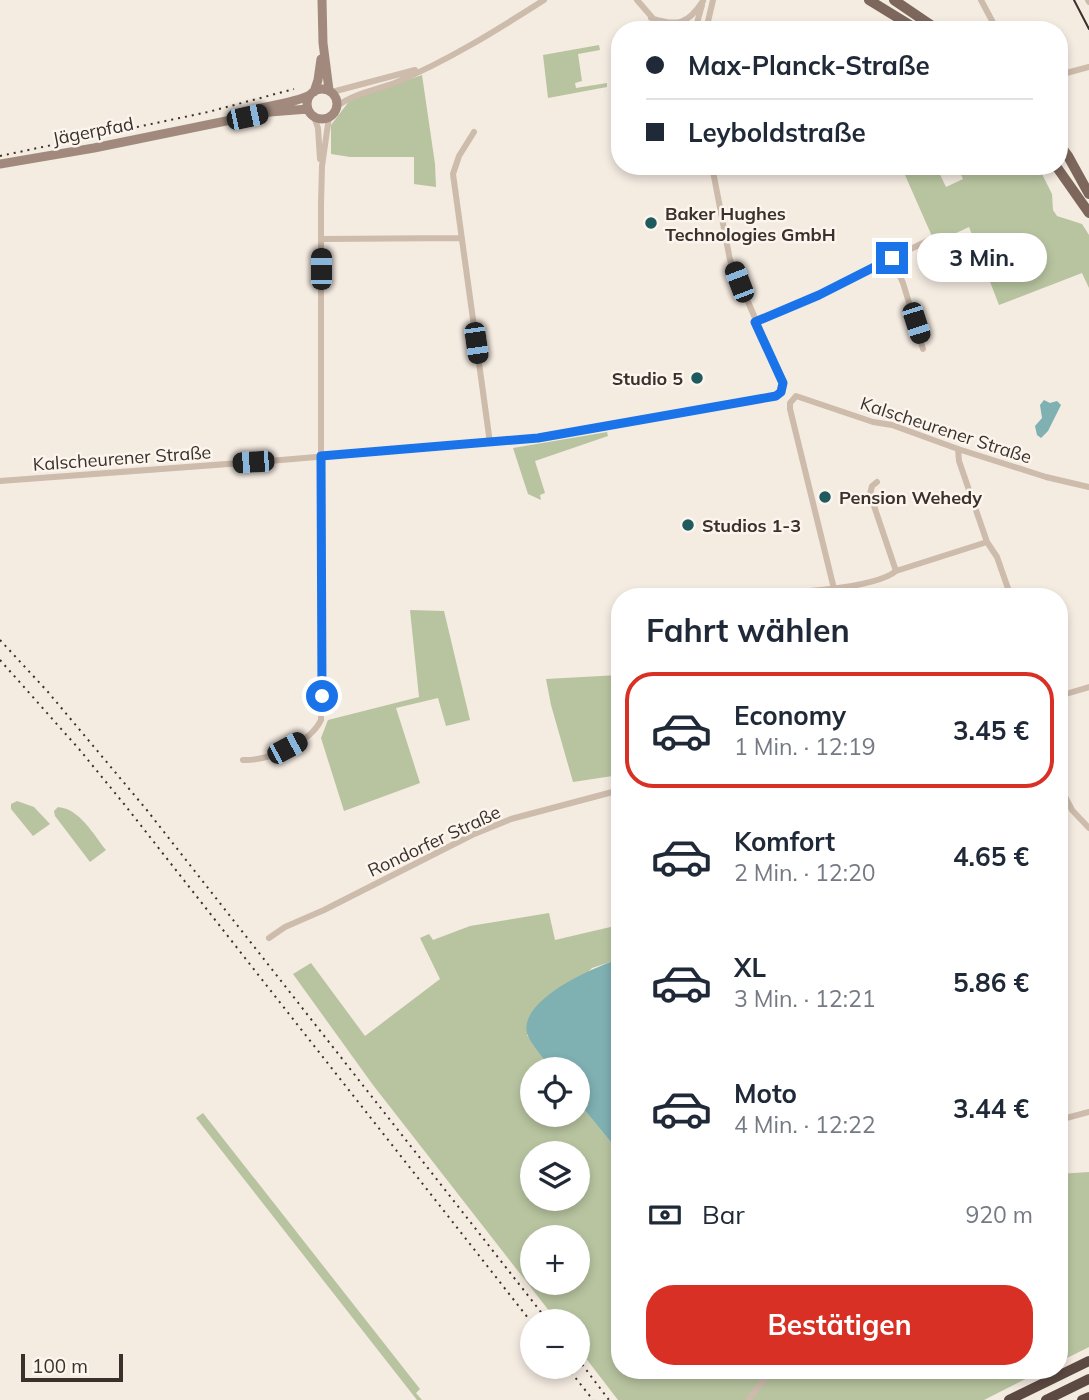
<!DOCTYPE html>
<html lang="de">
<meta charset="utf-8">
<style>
:root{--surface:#fff;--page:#f6f6f7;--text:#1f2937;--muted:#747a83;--line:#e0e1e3;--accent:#d93025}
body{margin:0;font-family:Mulish,sans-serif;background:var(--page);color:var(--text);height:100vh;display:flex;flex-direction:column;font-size:26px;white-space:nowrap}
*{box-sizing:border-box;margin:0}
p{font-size:23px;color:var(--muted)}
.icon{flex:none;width:38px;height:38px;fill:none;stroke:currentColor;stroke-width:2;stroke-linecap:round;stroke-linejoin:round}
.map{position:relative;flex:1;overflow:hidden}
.details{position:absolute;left:611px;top:588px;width:457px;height:791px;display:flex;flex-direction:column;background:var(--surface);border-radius:28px;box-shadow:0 4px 10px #0003}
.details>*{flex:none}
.banner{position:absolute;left:611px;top:21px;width:457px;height:154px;border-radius:28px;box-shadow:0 4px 10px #0003;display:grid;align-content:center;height:154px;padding:0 35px;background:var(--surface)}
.buttons{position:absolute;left:520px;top:1057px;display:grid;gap:14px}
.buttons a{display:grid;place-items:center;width:70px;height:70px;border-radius:50%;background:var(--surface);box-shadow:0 4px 10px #0003;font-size:35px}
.scale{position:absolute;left:21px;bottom:18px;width:102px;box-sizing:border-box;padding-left:7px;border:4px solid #3b302b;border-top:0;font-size:19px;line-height:24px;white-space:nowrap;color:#3b302b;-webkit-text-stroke:5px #fbf5ee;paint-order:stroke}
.end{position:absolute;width:32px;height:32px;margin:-16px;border:9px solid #1a73e8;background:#fff;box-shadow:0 0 0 4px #fff}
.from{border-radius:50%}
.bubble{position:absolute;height:49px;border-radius:24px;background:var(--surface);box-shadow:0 4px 10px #0003;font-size:23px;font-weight:700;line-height:49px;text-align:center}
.car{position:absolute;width:21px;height:42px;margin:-21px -10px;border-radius:9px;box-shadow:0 0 5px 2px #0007;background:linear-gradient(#222 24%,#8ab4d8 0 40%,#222 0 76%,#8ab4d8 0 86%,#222 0)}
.banner b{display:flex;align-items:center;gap:24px;height:66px;font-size:26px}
.banner b+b{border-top:2px solid var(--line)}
.banner i{width:18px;height:18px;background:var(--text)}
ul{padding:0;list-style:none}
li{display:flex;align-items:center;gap:21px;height:116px;margin:0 14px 10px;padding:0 21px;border:4px solid transparent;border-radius:28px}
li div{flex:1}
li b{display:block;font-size:26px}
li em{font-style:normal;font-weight:700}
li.current{border-color:var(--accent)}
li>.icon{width:63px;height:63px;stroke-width:1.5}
h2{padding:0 35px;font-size:32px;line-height:84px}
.pay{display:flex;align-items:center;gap:18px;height:77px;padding:0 35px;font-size:26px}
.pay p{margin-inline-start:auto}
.cta{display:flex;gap:14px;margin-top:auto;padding:14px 35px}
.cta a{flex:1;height:80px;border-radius:28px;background:var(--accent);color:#fff;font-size:28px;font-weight:700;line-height:80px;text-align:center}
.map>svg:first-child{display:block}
.green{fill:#b8c4a0;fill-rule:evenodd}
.water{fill:#7fb0b2}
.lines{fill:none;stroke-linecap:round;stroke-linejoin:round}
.minor{stroke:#cdbbac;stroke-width:6}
.secondary{stroke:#a18a7d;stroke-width:9}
.primary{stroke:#7d675c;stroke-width:10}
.motorway{stroke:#5c4a42;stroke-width:10}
.tram{stroke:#3b302b;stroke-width:2}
.rail{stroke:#3b302b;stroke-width:2;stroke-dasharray:2 5;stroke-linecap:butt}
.route{stroke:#1a73e8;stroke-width:9}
.poi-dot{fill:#1f5a5e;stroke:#fbf5ee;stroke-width:2.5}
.labels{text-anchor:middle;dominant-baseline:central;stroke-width:5;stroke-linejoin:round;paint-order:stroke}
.street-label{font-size:18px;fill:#3b302b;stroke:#fbf5ee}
.poi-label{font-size:18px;font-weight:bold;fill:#3b302b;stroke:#fbf5ee;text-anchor:start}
</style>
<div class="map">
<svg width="1089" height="1400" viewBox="0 0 1089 1400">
<rect width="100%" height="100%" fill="#f4ebe1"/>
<path class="green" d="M 599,45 L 600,50 L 578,54 L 582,81 L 575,83 L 576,88 L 607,83 L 607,87 L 548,98 L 543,55 Z
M 422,75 L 435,164 L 436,187 L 414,184 L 414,157 L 350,157 L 331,154 L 331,125 L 350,100 Z
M 901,166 L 936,166 L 946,187 L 963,179 L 957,166 L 1038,166 L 1052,194 L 1053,210 L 1057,216 L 1082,224 L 1089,235 L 1089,288 L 1082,273 L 999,305 L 969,227 L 935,243 Z
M 607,432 L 608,436 L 535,461 L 545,493 L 540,495 L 541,500 L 528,494 L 513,448 Z
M 410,610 L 444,611 L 470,720 L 446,726 L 438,698 L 396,708 L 420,783 L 344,811 L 321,738 L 328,720 L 419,697 Z
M 619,675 L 619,775 L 573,782 L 551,705 L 546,679 Z
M 17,801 L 34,807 L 50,824 L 33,836 L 11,809 L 11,804 Z
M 58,807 C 80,809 93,834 106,850 L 90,862 L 55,816 L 54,811 Z
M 549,913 L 555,940 L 619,925 L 619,959 L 592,968 L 527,1035 L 552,1069 L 532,1069 L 532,1115 L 578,1115 L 578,1102 L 619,1152 L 620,1370 L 769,1370 L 745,1400 L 618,1400 L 578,1348 L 578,1321 L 557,1321 L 373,1085 L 293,974 L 311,963 L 365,1036 L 440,979 L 420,938 L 429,934 L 433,940 L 470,926 ZM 532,1153 L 578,1153 L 578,1199 L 532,1199 ZM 532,1237 L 578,1237 L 578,1283 L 532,1283 Z
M 203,1113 L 420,1389 L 416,1393 L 422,1400 L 417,1400 L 196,1118 Z
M 1089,1172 L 1089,1347 L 1059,1362 L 1059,1174 Z
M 774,1370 L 1043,1370 L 984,1400 L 750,1400 Z"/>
<path class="water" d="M 1044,400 L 1050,403 L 1057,401 L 1061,405 L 1048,431 L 1041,438 L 1037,435 L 1035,426 L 1042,418 L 1040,405 Z
M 619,959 L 620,959 L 619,1152 L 578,1102 L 578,1069 L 552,1069 C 546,1061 529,1042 527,1033 C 519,999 595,967 619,959 Z"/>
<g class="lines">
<path class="minor" d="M 637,0 L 663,30
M 981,0 L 997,30
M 1088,0 L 1089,2
M 651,18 C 678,27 688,24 703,1
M 695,30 L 702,5
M 706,30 L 713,0
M 1059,75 L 1089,67
M 332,92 L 415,70
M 337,106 C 355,93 377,90 397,82 C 449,60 497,30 544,0
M 314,117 L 318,128 L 320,159
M 474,132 L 459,156 L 453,174 L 490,443
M 321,239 L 461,238
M 892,258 L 903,283 L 923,349
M 755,322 L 819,294 L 929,240
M 958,449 L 959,461 L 987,542 L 997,557 L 1011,597
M 0,481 L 281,460 L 538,438 L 776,396 L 781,392 L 783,383 L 730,260 L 712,166
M 877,482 L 872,486 L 870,494 L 896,571
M 703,597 C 742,594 869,594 896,571 L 987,542
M 836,597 L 790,409 L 790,403 L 796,396 L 873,422 L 892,425 L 958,449 L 1046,477 L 1089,487
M 1059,696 L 1089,687
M 243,760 C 268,761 310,743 321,720 L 321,204 L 322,166 L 329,117
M 1059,785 L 1072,810 L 1089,828
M 269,938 L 285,927 L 324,910 L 472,835 L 511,819 L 620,790
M 1059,1120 L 1089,1112
M 748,1400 L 772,1370"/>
<path class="secondary" d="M 322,0 L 323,43 L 329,90
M307 104a15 15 0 1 1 30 0a15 15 0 1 1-30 0Z
M 314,92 L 318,80 L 321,59
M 243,112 C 261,107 296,103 310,95
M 0,164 L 94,148 L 270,112 L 308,109"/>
<path class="primary" d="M 869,0 L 918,30
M 894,0 L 938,30
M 1059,144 L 1068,156 L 1089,194
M 1056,166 L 1089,213"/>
<path class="motorway" d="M 1009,1400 L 1089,1361
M 1046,1400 L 1089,1379
M 1082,1400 L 1089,1397"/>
<path class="tram" d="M 1074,0 L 1089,29"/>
<path class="rail" d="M 0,156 L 208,112 L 294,89
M 0,640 L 48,692 L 146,809 L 548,1321
M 0,660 L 79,749 L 124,804 L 532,1323
M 578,1359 L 609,1400
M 567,1367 L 593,1400"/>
</g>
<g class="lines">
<path class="route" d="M 322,696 L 321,456 L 538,438 L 776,396 L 781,392 L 783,383 L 755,322 L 819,295 L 892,258"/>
</g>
<g class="poi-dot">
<circle cx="651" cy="223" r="7"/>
<circle cx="697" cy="378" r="7"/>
<circle cx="825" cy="497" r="7"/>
<circle cx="688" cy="525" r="7"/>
</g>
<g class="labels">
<g class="street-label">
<text transform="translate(93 131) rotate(-11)">Jägerpfad</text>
<text transform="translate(946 430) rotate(18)">Kalscheurener Straße</text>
<text transform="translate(122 458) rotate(-4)">Kalscheurener Straße</text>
<text transform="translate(434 841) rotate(-25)">Rondorfer Straße</text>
</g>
<g class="poi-label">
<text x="665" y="213">Baker Hughes<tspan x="665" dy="21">Technologies GmbH</tspan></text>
<text x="683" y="378" text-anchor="end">Studio 5</text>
<text x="839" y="497">Pension Wehedy</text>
<text x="702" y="525">Studios 1-3</text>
</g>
</g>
</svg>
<div class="buttons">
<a><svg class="icon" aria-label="locate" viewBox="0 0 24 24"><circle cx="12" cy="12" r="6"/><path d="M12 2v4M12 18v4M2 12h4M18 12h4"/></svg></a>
<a><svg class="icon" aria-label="layers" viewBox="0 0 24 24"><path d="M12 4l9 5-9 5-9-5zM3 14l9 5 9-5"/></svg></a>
<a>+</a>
<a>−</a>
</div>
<div class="scale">100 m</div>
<i class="end from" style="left:322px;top:696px"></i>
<i class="end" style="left:892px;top:258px"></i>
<div class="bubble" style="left:917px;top:233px;width:130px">3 Min.</div>
<i class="car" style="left:247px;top:117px;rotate:78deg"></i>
<i class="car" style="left:321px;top:269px;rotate:0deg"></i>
<i class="car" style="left:739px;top:282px;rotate:339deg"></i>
<i class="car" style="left:916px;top:323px;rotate:162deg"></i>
<i class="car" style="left:476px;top:343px;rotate:172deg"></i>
<i class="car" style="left:253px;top:462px;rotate:266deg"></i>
<i class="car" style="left:287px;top:748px;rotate:62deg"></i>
<div class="banner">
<b><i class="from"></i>Max-Planck-Straße</b>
<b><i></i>Leyboldstraße</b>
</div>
<section class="details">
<h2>Fahrt wählen</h2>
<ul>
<li class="current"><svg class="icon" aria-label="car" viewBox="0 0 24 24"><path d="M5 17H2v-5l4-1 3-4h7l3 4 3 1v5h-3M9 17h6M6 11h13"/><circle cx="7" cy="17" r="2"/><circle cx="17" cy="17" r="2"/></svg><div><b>Economy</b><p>1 Min. · 12:19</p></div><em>3.45 €</em></li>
<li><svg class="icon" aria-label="car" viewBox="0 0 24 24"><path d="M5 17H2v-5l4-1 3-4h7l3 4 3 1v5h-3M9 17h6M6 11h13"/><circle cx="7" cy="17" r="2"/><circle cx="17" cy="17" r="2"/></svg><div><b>Komfort</b><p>2 Min. · 12:20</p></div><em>4.65 €</em></li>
<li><svg class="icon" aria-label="car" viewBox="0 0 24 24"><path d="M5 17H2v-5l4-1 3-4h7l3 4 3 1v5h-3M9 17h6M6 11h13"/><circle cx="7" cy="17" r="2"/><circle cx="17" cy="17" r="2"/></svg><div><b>XL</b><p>3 Min. · 12:21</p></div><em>5.86 €</em></li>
<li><svg class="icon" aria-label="car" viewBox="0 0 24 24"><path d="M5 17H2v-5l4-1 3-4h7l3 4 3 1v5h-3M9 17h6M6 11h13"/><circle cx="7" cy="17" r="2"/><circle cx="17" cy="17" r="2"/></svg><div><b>Moto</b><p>4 Min. · 12:22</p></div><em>3.44 €</em></li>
</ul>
<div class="pay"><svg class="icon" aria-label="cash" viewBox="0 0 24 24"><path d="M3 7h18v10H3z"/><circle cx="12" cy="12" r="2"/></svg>Bar<p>920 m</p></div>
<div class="cta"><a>Bestätigen</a></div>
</section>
</div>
